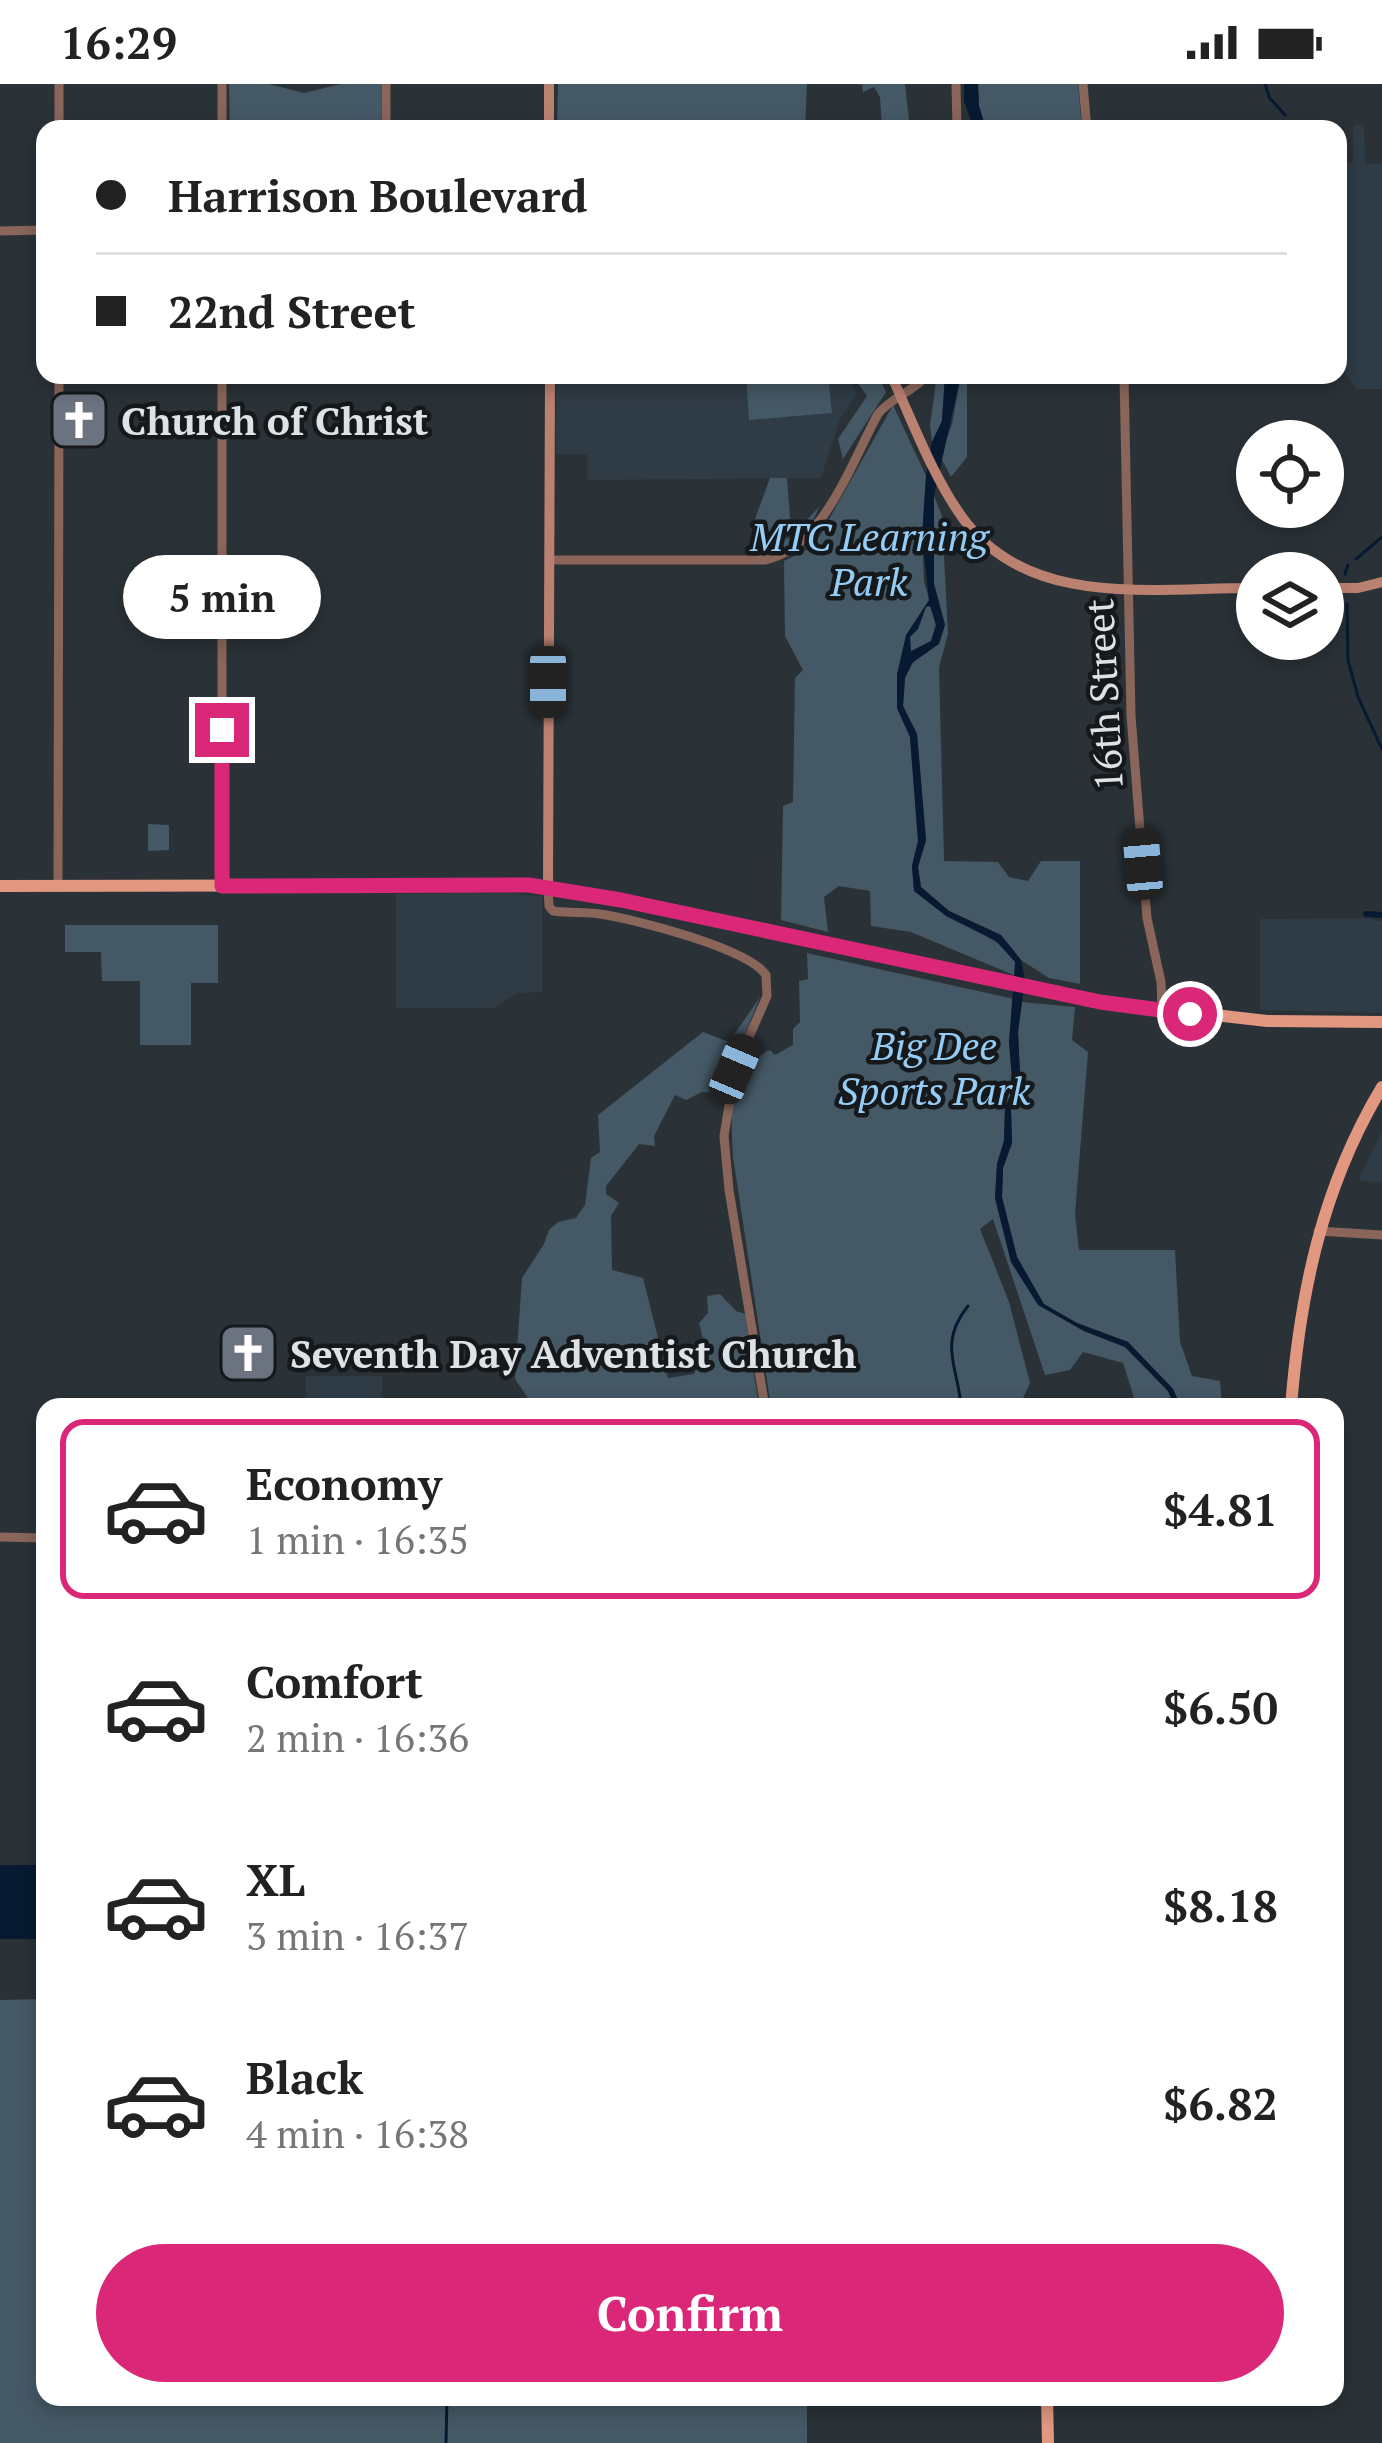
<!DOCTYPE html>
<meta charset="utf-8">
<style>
:root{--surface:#fff;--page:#f2f2f2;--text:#222;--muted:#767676;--line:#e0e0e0;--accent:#db2777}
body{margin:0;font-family:"PT Serif",serif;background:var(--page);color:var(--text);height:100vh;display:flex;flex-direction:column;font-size:45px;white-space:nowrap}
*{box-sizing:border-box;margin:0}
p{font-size:39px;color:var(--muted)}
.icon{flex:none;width:66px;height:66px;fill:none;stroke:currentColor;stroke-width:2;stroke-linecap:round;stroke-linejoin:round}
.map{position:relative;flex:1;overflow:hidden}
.details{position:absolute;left:36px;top:1314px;width:1308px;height:1008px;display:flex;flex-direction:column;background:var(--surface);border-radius:24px;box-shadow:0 6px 18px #0003}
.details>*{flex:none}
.hud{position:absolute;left:36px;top:36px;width:1311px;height:264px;border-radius:24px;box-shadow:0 6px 18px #0003;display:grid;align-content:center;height:264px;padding:0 60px;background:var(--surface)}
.buttons{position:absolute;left:1236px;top:336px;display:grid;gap:24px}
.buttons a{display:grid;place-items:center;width:108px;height:108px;border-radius:50%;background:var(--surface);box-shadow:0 6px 18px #0003;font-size:60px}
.end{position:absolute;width:54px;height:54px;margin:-27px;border:15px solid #db2777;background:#fff;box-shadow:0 0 0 6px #fff}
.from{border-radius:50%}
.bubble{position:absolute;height:84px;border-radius:42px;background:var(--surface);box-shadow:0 6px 18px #0003;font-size:39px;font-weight:700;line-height:84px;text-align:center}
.car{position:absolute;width:36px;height:72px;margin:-36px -18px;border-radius:15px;box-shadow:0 0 9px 3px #0007;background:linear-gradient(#222 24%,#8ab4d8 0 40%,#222 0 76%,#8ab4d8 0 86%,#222 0)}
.hud b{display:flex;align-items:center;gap:42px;height:114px;font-size:45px}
.hud b+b{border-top:3px solid var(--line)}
.hud i{width:30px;height:30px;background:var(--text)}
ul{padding:21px 0 0;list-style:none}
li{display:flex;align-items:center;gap:36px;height:180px;margin:0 24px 18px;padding:0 36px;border:6px solid transparent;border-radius:24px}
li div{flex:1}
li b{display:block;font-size:45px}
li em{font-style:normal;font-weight:700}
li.on{border-color:var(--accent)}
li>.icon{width:108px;height:108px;stroke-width:1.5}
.action{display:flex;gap:24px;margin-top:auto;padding:24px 60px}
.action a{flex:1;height:138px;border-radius:72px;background:var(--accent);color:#fff;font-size:48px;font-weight:700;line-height:138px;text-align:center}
.status{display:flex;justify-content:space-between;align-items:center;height:84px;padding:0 60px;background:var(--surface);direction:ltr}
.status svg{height:33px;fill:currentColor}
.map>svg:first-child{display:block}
.built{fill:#2f3b45}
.green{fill:#455865}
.water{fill:#071a31;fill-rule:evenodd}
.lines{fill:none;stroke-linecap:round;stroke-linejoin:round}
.stream{stroke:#071a31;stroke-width:3}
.canal{stroke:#071a31;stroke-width:6}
.tertiary{stroke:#89655a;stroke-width:9}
.secondary{stroke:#bb8170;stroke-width:10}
.primary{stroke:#e19780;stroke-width:12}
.route{stroke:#db2777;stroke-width:15}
.labels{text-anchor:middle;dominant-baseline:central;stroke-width:9;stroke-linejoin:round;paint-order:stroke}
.poi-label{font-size:39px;font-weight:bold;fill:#dde2e6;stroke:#16191c;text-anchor:start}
.park-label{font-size:39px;font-style:italic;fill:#94ccf5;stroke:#16191c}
.street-label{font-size:39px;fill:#dde2e6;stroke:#16191c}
</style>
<div class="status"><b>16:29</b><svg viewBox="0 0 49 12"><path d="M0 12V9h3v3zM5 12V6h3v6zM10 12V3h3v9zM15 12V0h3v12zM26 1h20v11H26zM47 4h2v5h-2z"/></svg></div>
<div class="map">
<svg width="1382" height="2359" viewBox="0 0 1382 2359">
<rect width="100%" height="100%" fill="#2a3237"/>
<path class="built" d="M 1353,41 L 1364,41 L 1365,80 L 1382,80 L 1382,305 L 1356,305 L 1338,279 L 1338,79 L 1353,79 Z
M 556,291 L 849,291 L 857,311 L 840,335 L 821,394 L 587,396 L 587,370 L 556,370 Z
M 508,809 L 542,812 L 542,908 L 518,909 L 494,924 L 396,924 L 396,810 Z
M 1364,834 L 1382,837 L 1382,929 L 1260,926 L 1260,835 Z
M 1382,1047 L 1382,1098 L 1361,1097 L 1359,1095 Z
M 306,1292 L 382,1292 L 382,1323 L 306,1323 Z"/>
<path class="green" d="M 229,0 L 269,0 L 304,9 L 341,0 L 381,0 L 381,45 L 230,45 Z
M 558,0 L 807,0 L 805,45 L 557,45 Z
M 857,0 L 905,0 L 910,45 L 882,45 L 880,13 L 874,3 L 863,8 L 862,1 Z
M 978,0 L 1078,0 L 1082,45 L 986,45 L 979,22 Z
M 746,291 L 828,291 L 832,329 L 749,336 Z
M 852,291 L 878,291 L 886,308 L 843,375 L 838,355 L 867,312 Z
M 937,291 L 945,291 L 942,337 L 932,358 L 930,341 Z
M 961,291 L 967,291 L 967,373 L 951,393 L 940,372 L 952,340 Z
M 893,321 L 926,392 L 922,453 L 924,497 L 936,542 L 931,557 L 903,572 L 897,624 L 910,653 L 918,757 L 912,782 L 914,806 L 1007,865 L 1015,878 L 1016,892 L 911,848 L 871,842 L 870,807 L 839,802 L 824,813 L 828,848 L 781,836 L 783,722 L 793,718 L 795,594 L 803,586 L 785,552 L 784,477 L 814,462 Z
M 770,394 L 787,394 L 790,434 L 783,455 L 790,454 L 819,423 C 809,449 796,463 769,469 L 769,449 L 755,447 L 755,435 Z
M 934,412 L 942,432 L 948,550 L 939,583 L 944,777 L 998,778 L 1009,793 L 1028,797 L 1041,777 L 1080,777 L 1080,900 L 1049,894 L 1021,876 L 1001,851 L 949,827 L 921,803 L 918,783 L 926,756 L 917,650 L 903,622 L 905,594 L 912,580 L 945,541 L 934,500 Z
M 148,740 L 169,741 L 169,766 L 148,767 Z
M 65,841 L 218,841 L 218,899 L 191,899 L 191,961 L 140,961 L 140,897 L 102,897 L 101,868 L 65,868 Z
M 807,869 L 1014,915 L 1009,958 L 1013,1006 L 1005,1023 L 1004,1057 L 997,1080 L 995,1114 L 1011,1178 L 1039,1221 L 1084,1247 L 1125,1263 L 1168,1307 L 1175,1323 L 1137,1323 L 1123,1279 L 1083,1268 L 1070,1286 L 1045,1291 L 993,1135 L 980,1145 L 1009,1218 L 1030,1299 L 1019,1323 L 771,1323 L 733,1073 C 731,1032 727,986 770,966 L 775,971 L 793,961 L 793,945 L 800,938 L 799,897 L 808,895 Z
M 760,913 L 733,980 L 723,984 L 715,1009 L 702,1008 L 686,1016 L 675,1011 L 654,1052 L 655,1062 L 639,1060 L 606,1102 L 606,1110 L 619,1119 L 611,1132 L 612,1186 L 643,1194 L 668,1294 L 694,1290 L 705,1262 L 699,1239 L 708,1229 L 707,1212 L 720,1210 L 736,1227 L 745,1230 L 759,1323 L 534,1323 L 515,1295 L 522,1194 L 544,1160 L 549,1146 L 558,1138 L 576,1134 L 585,1121 L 591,1074 L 600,1068 L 598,1031 L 703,948 L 729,958 Z
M 1022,918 L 1075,923 L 1072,956 L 1088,968 L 1075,1130 L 1079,1166 L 1175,1166 L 1180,1258 L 1192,1292 L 1220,1297 L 1222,1323 L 1181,1323 L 1173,1305 L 1128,1258 L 1077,1239 L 1043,1220 L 1017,1173 L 1002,1114 L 1003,1084 L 1012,1059 L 1011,1025 L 1021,1011 L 1018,948 Z
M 45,1915 L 45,2313 L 807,2313 L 807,2359 L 0,2359 L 0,1916 Z"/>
<path class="water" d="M 964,0 L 978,0 L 979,22 L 986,45 L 974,45 L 964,17 Z
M 945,291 L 961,291 L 934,412 L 934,500 L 945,541 L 939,560 L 912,579 L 905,594 L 903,622 L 917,650 L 926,756 L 918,783 L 921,803 L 949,827 L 1001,851 L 1021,876 L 1025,895 L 1018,948 L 1021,1011 L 1011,1025 L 1012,1059 L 1003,1084 L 1002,1113 L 1017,1173 L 1044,1220 L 1077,1239 L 1128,1258 L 1173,1305 L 1181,1323 L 1175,1323 L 1168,1307 L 1125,1263 L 1084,1247 L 1038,1221 L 1011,1178 L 995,1114 L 997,1080 L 1004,1057 L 1005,1023 L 1013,1006 L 1009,958 L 1015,878 L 996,857 L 946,832 L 914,807 L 912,782 L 918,757 L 910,653 L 897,624 L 897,590 L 906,551 L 929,516 L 922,453 L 926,392 L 932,358 L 942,337 ZM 930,522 L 936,541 L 931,557 L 911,567 L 910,553 L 918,545 L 926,523 Z
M 0,1781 L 45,1781 L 45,1855 L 0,1855 Z"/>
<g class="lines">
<path class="stream" d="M 1265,0 L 1269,13 L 1285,31
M 1288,44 L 1288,45
M 1356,475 L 1382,453
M 1345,490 L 1348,481
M 1347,520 L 1348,576 L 1358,613 L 1382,665
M 961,1323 C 959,1285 937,1260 968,1222
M 446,2359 L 447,2313"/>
<path class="canal" d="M 1366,830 L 1382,831"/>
<path class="tertiary" d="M 222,0 L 222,45
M 386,0 L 386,45
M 956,0 L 957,45
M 1083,0 L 1087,45
M 59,45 L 59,0
M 0,147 L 45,146
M 222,291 L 222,803
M 1124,291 L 1131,632 L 1147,834 L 1161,898 L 1162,926
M 549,476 L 765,476 C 823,464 851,379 878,330 C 891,313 914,308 927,291
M 58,803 L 59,291
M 548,804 L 549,822 L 553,827 C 569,829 585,828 600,830 C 634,835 748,864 766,891 L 767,912 L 735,985 L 724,1052 L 729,1106 L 765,1323
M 1318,1147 L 1382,1151
M 0,1453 L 45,1454"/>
<path class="secondary" d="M 549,45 L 549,0
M 891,291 C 913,338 932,391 962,433 C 1029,527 1157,503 1257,504
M 1323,504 L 1358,504 L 1382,498
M 548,804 L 550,291"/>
<path class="primary" d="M 0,802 L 529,801 L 621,816 L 1110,919 L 1267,937 L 1382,938
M 1291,1323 C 1300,1209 1322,1103 1382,1003
M 1047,2313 L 1048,2359"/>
</g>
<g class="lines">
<path class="route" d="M 222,646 L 222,802 L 529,801 L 621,816 L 1100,918 L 1190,930"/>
</g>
<defs>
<g id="church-square" transform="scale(3)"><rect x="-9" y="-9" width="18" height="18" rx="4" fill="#6b7280" stroke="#16191c"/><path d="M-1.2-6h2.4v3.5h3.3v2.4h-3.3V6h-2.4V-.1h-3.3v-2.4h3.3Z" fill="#fff"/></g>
</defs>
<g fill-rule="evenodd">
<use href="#church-square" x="79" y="336"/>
<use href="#church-square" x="248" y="1269"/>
</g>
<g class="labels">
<g class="poi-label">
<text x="121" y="336">Church of Christ</text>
<text x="290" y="1269">Seventh Day Adventist Church</text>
</g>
<g class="park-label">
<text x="869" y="452">MTC Learning<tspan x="869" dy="45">Park</tspan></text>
<text x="934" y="961">Big Dee<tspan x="934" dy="45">Sports Park</tspan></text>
</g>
<g class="street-label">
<text transform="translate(1103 611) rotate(-93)">16th Street</text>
</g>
</g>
</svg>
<div class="buttons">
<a><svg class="icon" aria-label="locate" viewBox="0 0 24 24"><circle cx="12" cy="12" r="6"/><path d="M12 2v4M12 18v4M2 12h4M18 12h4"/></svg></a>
<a><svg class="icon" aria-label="layers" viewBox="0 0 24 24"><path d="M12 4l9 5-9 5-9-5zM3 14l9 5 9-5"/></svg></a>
</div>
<i class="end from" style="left:1190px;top:930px"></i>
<i class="end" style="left:222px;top:646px"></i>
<div class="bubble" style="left:123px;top:471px;width:198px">5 min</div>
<i class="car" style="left:548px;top:598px;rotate:180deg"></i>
<i class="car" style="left:1143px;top:780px;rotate:355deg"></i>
<i class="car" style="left:735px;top:985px;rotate:23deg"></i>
<div class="hud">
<b><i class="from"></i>Harrison Boulevard</b>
<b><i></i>22nd Street</b>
</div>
<section class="details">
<ul>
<li class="on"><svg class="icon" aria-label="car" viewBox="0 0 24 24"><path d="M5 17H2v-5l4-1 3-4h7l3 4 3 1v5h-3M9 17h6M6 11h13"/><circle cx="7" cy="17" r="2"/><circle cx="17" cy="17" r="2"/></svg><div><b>Economy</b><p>1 min · 16:35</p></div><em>$4.81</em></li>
<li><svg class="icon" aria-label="car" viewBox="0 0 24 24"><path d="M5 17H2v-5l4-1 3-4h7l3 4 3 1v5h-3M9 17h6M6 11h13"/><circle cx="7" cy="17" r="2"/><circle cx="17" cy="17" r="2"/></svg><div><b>Comfort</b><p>2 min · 16:36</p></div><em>$6.50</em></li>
<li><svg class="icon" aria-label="car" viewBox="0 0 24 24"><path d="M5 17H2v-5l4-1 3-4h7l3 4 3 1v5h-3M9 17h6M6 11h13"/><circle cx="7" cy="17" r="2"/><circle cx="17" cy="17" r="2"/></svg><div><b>XL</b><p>3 min · 16:37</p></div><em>$8.18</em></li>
<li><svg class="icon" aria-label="car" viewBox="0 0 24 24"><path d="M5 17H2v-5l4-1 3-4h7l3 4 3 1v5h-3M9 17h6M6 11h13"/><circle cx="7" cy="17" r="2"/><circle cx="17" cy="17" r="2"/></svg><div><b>Black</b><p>4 min · 16:38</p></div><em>$6.82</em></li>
</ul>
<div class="action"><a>Confirm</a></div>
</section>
</div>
